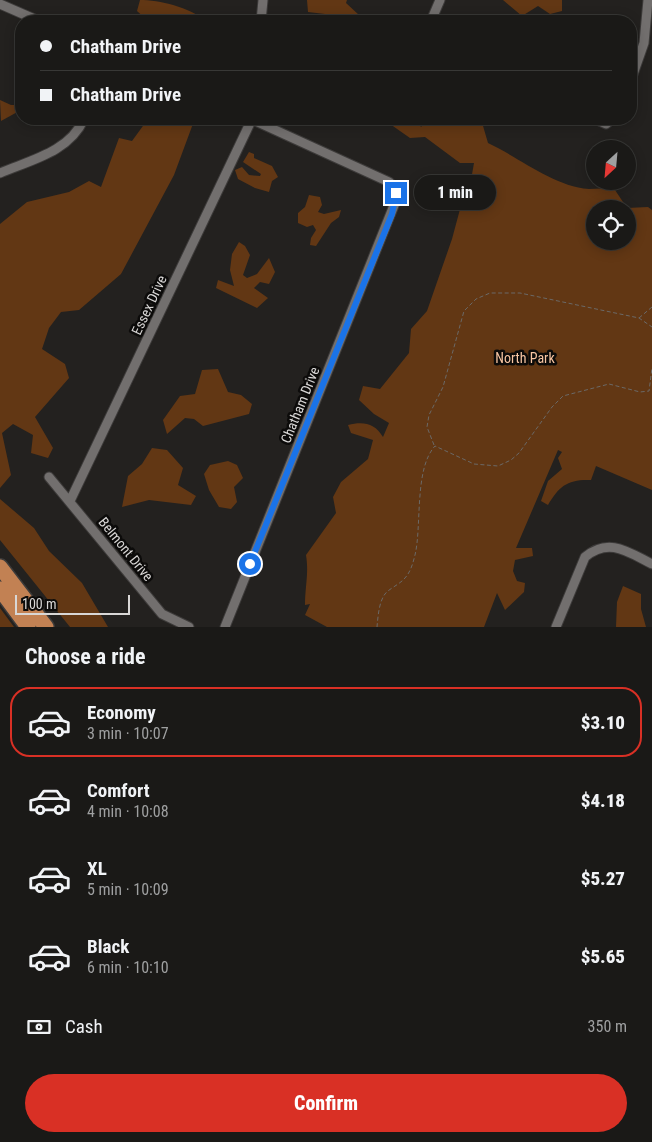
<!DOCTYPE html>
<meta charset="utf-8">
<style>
:root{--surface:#1a1917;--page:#272624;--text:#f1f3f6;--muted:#9fa0a1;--line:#383836;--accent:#d93025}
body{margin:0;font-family:"Roboto Condensed",sans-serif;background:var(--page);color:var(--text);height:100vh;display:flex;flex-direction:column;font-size:19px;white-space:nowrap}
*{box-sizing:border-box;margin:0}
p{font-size:16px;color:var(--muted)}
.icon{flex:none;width:28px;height:28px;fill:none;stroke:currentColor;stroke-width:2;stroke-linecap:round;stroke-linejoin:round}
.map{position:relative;height:627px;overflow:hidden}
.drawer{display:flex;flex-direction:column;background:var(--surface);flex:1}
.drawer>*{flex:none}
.guide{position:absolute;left:15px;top:15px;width:622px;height:110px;border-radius:20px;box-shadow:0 2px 12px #0003,0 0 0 1px var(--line);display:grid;align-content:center;height:110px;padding:0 25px;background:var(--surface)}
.needle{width:32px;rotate:206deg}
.controls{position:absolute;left:586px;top:140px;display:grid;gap:10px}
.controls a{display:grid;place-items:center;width:50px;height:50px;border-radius:50%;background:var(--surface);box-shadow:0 2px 12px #0003,0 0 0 1px var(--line);font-size:25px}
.scale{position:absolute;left:15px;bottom:12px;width:115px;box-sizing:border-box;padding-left:5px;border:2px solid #d9d7d6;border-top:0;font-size:14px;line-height:18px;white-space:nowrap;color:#d9d7d6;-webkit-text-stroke:4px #0c0b0a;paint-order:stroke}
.end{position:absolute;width:22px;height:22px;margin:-11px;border:6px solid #1a73e8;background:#fff;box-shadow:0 0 0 2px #fff}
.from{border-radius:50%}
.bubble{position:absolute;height:35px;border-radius:18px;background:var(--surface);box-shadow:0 2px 12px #0003,0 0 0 1px var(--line);font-size:16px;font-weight:800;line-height:35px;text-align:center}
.guide b{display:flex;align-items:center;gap:18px;height:48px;font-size:19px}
.guide b+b{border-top:1px solid var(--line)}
.guide i{width:12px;height:12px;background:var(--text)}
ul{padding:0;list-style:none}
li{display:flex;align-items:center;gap:15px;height:70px;margin:0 10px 8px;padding:0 15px;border:2px solid transparent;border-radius:20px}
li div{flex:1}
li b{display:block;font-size:19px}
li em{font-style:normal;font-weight:800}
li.active{border-color:var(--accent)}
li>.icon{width:45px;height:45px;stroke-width:1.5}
h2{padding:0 25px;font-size:22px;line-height:60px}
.pay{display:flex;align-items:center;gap:12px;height:55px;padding:0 25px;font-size:19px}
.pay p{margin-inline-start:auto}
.button{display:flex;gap:10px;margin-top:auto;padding:10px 25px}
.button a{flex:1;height:58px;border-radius:30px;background:var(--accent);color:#fff;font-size:20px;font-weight:800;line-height:58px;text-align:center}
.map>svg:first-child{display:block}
.green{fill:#623714;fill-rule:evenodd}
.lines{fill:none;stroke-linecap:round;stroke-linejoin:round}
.street-casing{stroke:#3d3b3a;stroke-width:11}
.highway-casing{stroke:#3d3b3a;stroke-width:18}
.path{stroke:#6b6967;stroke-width:1;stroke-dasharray:4 2.5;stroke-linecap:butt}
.street{stroke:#726f6e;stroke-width:9}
.highway{stroke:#c28153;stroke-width:15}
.route{stroke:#1a73e8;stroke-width:6}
.labels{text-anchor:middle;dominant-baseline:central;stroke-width:5;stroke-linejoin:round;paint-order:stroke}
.street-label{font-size:14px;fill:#d9d7d6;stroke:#0c0b0a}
.park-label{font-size:14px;fill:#f8c5a2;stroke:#0c0b0a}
</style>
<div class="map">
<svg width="652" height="627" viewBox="0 0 652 627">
<rect width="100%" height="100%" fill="#23211f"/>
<path class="green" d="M 140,0 C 159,0 190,7 205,21 L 148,21 L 137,11 Z
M 307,0 L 347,0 L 346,3 L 359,15 L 361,21 L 328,21 L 325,14 L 308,12 Z
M 503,0 L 562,0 L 562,11 L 550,14 L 538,6 L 522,16 Z
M 0,100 L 11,105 L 21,105 L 21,110 L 1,121 Z
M 148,119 L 194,119 L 194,121 L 174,175 L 121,274 L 79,310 L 61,312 L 49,328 L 42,349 L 65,364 L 69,378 L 35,417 L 53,448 L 48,458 L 31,453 L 33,435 L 13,424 L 2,433 L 11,475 L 0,488 L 0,224 L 27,202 L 69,192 L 89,181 L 101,187 L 119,138 L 132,141 Z
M 386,119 L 417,119 L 421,127 L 428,119 L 481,119 L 488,143 C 520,158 553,186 589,189 C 597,189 605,188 613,187 L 627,208 L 648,207 L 652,210 L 652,490 L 596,466 L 591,480 C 568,479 559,486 548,505 L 541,501 L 548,481 L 562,469 L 558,458 L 562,452 L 558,450 L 516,548 L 532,548 L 533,556 L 515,560 L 513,571 L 517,581 L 525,583 L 524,592 L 505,610 L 497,593 L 484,627 L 327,627 L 305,615 L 310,604 L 305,605 C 305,586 309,574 306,555 L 336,513 L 333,497 L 341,482 L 368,459 L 373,440 L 351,433 L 348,425 C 363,421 375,423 383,437 L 389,423 L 374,414 L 359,400 L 363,386 L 380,389 L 409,353 L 411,329 L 427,311 L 452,239 L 463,198 L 471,180 L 474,163 L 460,163 L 425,137 L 410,138 L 390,124 ZM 595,209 L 628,209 L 628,241 L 595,241 Z
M 249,152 L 254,154 L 254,158 L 272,166 L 278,177 L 272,181 L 269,192 L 255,188 L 238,179 L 235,170 L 242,167 L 249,175 L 260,176 L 261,174 L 243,162 Z
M 309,195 L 320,197 L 322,205 L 318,212 L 324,214 L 341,210 L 339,217 L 331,223 L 316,246 L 310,245 L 311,238 L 316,230 L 313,225 L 307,227 L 298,223 L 298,213 L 305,207 Z
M 239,242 L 245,246 L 250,255 L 243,275 L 247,278 L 257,274 L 269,258 L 275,272 L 269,284 L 260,282 L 254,288 L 268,298 L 257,308 L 216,288 L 218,280 L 234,286 L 230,270 L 232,254 Z
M 218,369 L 228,392 L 241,395 L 252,404 L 249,414 L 203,426 L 194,419 L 185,418 L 167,434 L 163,420 L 180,396 L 195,394 L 202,370 Z
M 152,448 L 167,450 L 183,468 L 178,485 L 196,496 L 191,505 L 149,500 L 122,507 L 128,476 L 142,464 Z
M 228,461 L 237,465 L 243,478 L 234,487 L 237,502 L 231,509 L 219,507 L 209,490 L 204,474 L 210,465 Z
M 0,499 L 34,528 L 49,551 L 82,583 L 108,627 L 70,627 L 0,540 Z
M 623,586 L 641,594 L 641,609 L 646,627 L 616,627 L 617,602 Z
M 0,608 L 14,627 L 0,627 Z"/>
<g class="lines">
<g class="street-casing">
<path id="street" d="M 0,4 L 39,21
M 261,21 L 263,0
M 431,21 L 440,0
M 631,80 L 644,43 L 648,0
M 595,119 L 606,124 L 612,119
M 0,173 C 31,160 69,152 84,119
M 49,477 L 162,614 L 189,627
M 70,501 L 252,119
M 225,627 L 397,198 L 394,187 L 389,182 L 251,119
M 556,627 L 585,557 C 609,537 628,552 652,564"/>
</g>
<g class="highway-casing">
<path id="highway" d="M 0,567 L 46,627
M 0,589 L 28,627"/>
</g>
<path class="path" d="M 639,318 L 652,307
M 434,445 L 427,427 L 429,415 L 443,387 L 464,311 L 476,299 L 490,293 L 520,293 L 639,318 L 652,327
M 377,627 C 378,616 379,602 385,594 C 388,590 394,587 398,584 C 409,577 412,567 415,555 C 422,526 414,469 435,446 L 474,464 L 498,466 L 511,460 L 519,453 L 552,407 L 563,396 L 609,384 L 640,392 L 649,391 L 652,368"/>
<use href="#street" class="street"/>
<use href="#highway" class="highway"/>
</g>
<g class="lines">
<path class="route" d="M 250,564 L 392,214 L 396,193"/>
</g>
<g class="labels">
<g class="street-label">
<text transform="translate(149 305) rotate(-65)">Essex Drive</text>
<text transform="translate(300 405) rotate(-68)">Chatham Drive</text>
<text transform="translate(126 549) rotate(51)">Belmont Drive</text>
</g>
<g class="park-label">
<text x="525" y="358">North Park</text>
</g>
</g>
</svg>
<div class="controls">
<a><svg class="needle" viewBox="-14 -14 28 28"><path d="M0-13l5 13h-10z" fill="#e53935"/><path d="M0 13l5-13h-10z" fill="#9fa0a1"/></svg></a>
<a><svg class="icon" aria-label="locate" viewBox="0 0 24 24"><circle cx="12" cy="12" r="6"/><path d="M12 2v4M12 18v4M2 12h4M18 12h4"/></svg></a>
</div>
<div class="scale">100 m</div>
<i class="end from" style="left:250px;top:564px"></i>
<i class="end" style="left:396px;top:193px"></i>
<div class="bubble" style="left:414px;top:175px;width:82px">1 min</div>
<div class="guide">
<b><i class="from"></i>Chatham Drive</b>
<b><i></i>Chatham Drive</b>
</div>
</div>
<section class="drawer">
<h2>Choose a ride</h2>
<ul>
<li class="active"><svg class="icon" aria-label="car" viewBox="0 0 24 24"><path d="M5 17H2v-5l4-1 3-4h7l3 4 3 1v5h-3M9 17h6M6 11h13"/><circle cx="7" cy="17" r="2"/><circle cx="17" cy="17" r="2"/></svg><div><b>Economy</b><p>3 min · 10:07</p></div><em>$3.10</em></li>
<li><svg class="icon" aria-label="car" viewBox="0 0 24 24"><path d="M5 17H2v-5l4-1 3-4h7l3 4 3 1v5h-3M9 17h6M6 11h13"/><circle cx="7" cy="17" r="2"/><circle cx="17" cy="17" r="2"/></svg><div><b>Comfort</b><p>4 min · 10:08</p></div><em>$4.18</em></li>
<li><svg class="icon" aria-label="car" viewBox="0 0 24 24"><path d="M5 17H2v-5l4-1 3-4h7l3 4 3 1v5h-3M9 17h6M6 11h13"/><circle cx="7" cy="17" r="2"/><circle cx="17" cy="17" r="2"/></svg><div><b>XL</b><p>5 min · 10:09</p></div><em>$5.27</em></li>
<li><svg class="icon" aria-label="car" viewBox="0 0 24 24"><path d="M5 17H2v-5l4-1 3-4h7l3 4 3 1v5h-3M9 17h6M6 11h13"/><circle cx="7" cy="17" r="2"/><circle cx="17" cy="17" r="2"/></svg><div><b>Black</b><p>6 min · 10:10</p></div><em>$5.65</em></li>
</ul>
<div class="pay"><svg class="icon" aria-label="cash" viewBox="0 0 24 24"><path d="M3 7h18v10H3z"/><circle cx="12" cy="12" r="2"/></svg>Cash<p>350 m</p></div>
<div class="button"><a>Confirm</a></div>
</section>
